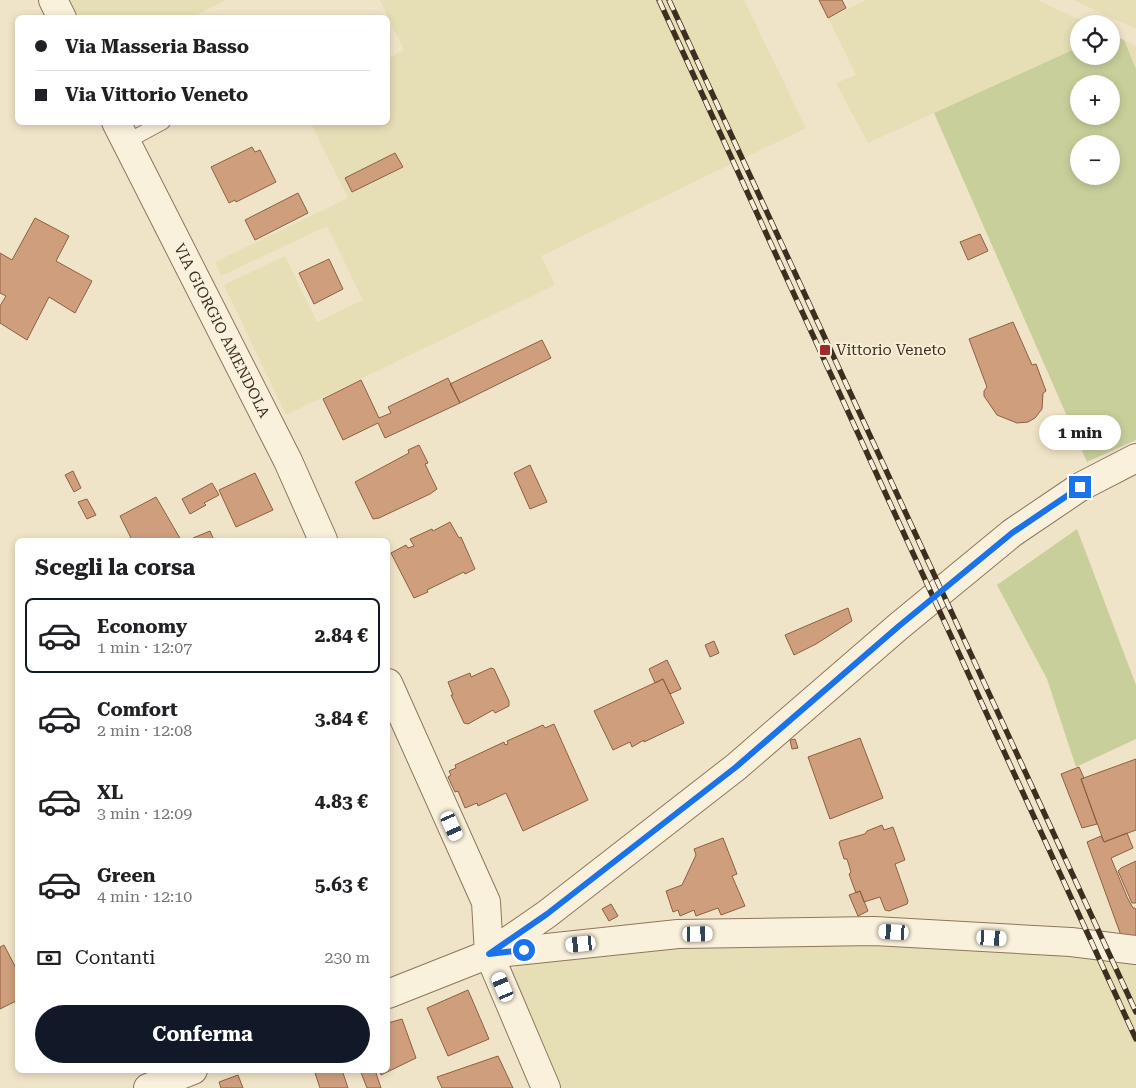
<!DOCTYPE html>
<html lang="it">
<meta charset="utf-8">
<style>
:root{--surface:#fff;--page:#f2f2f2;--text:#202124;--muted:#757577;--line:#e0e0e0;--accent:#111827}
body{margin:0;font-family:"Roboto Serif",serif;background:var(--page);color:var(--text);height:100vh;display:flex;flex-direction:column;font-size:19px;white-space:nowrap}
*{box-sizing:border-box;margin:0}
p{font-size:16px;color:var(--muted)}
.icon{flex:none;width:28px;height:28px;fill:none;stroke:currentColor;stroke-width:2;stroke-linecap:round;stroke-linejoin:round}
.map{position:relative;flex:1;overflow:hidden}
.panel{position:absolute;left:15px;top:538px;width:375px;height:535px;display:flex;flex-direction:column;background:var(--surface);border-radius:8px;box-shadow:0 2px 8px #0003}
.panel>*{flex:none}
.banner{position:absolute;left:15px;top:15px;width:375px;height:110px;border-radius:8px;box-shadow:0 2px 8px #0003;display:grid;align-content:center;height:110px;padding:0 20px;background:var(--surface)}
.tools{position:absolute;left:1070px;top:15px;display:grid;gap:10px}
.tools a{display:grid;place-items:center;width:50px;height:50px;border-radius:50%;background:var(--surface);box-shadow:0 2px 8px #0003;font-size:25px}
.end{position:absolute;width:22px;height:22px;margin:-11px;border:6px solid #1a73e8;background:#fff;box-shadow:0 0 0 2px #fff}
.from{border-radius:50%}
.bubble{position:absolute;height:35px;border-radius:18px;background:var(--surface);box-shadow:0 2px 8px #0003;font-size:16px;font-weight:700;line-height:35px;text-align:center}
.car{position:absolute;width:15px;height:30px;margin:-15px -8px;border-radius:6px;box-shadow:0 0 4px 1px #0007;background:linear-gradient(#fff 24%,#345 0 40%,#fff 0 76%,#345 0 86%,#fff 0)}
.banner b{display:flex;align-items:center;gap:18px;height:48px;font-size:19px}
.banner b+b{border-top:1px solid var(--line)}
.banner i{width:12px;height:12px;background:var(--text)}
ul{padding:0;list-style:none}
li{display:flex;align-items:center;gap:15px;height:75px;margin:0 10px 8px;padding:0 10px;border:2px solid transparent;border-radius:8px}
li div{flex:1}
li b{display:block;font-size:19px}
li em{font-style:normal;font-weight:700}
li.active{border-color:var(--accent)}
li>.icon{width:45px;height:45px;stroke-width:1.5}
h2{padding:0 20px;font-size:22px;line-height:60px}
.pay{display:flex;align-items:center;gap:12px;height:55px;padding:0 20px;font-size:19px}
.pay p{margin-inline-start:auto}
.action{display:flex;gap:10px;margin-top:auto;padding:10px 20px}
.action a{flex:1;height:58px;border-radius:30px;background:var(--accent);color:#fff;font-size:20px;font-weight:700;line-height:58px;text-align:center}
.map>svg:first-child{display:block}
.farmland{fill:#e6deb5}
.green{fill:#c9cf9b;fill-rule:evenodd}
.building{fill:#cf9f7d;stroke:#8d5f41}
.lines{fill:none;stroke-linecap:round;stroke-linejoin:round}
.service-casing{stroke:#8d765c;stroke-width:16}
.minor-casing{stroke:#8d765c;stroke-width:30}
.tertiary-casing{stroke:#8d765c;stroke-width:30}
.service{stroke:#faf1dc;stroke-width:14}
.minor{stroke:#faf1dc;stroke-width:28}
.tertiary{stroke:#faf1dc;stroke-width:28}
.rail-casing{stroke:#3d2e20;stroke-width:5.5}
.rail{stroke:#f7eed8;stroke-width:4;stroke-dasharray:11;stroke-linecap:butt}
.route{stroke:#1a73e8;stroke-width:6}
.poi-dot{fill:#9e2a2b;stroke:#f7eed8;stroke-width:2}
.labels{text-anchor:middle;dominant-baseline:central;stroke-width:4;stroke-linejoin:round;paint-order:stroke}
.street-label{font-size:15px;fill:#3d2e20;stroke:#f7eed8}
.poi-label{font-size:15px;fill:#3d2e20;stroke:#f7eed8;text-anchor:start}
</style>
<div class="map">
<svg width="1136" height="1088" viewBox="0 0 1136 1088">
<rect width="100%" height="100%" fill="#f0e4c8"/>
<path class="farmland" d="M 70,0 L 226,0 L 190,18 L 79,17 Z
M 380,0 L 744,0 L 806,128 L 541,256 L 555,285 L 286,415 L 224,285 L 285,256 L 317,322 L 363,300 L 327,226 L 221,276 L 215,262 L 348,198 L 311,123 L 388,122 L 388,59 L 404,50 Z
M 866,0 L 1038,0 L 1088,24 L 1079,24 L 1079,47 L 868,143 L 836,83 L 856,75 L 828,18 Z
M 1073,0 L 1136,0 L 1136,29 Z
M 1124,40 L 1136,46 L 1136,69 Z
M 901,945 L 1070,954 L 1136,960 L 1136,1088 L 559,1088 L 513,976 L 513,969 L 530,960 L 666,946 Z"/>
<path class="green" d="M 1111,34 L 1124,40 L 1136,69 L 1136,440 L 1087,462 L 934,113 L 1079,47 L 1079,56 L 1111,56 ZM 1079,84 L 1111,84 L 1111,116 L 1079,116 ZM 1079,144 L 1111,144 L 1111,176 L 1079,176 Z
M 1077,529 L 1136,685 L 1136,739 L 1076,767 L 1047,679 L 997,585 Z"/>
<path class="building" d="M 819,0 L 842,0 L 846,8 L 828,18 Z
M 252,147 L 255,152 L 260,150 L 276,182 L 236,202 L 235,200 L 229,203 L 211,167 Z
M 395,153 L 403,167 L 352,192 L 345,178 Z
M 298,193 L 308,213 L 255,240 L 245,220 Z
M 35,218 L 69,236 L 56,261 L 92,281 L 75,313 L 49,297 L 27,340 L 0,323 L 0,306 L 6,296 L 0,293 L 0,253 L 12,260 Z
M 980,234 L 988,251 L 968,260 L 960,242 Z
M 329,259 L 343,289 L 314,304 L 299,273 Z
M 1013,322 L 1032,365 L 1036,364 L 1046,391 L 1043,393 L 1042,409 L 1035,418 L 1028,422 L 1017,423 L 997,415 L 984,396 L 984,391 L 987,387 L 969,339 Z
M 542,340 L 551,358 L 460,403 L 450,384 Z
M 448,378 L 460,403 L 385,438 L 378,423 L 343,440 L 323,399 L 361,380 L 379,418 L 391,413 L 388,407 Z
M 1073,436 L 1078,446 L 1071,449 L 1067,440 Z
M 419,445 L 428,463 L 425,464 L 437,489 L 430,494 L 379,518 L 373,519 L 355,482 L 409,453 L 408,450 Z
M 530,465 L 547,502 L 530,509 L 514,473 Z
M 73,471 L 81,488 L 74,492 L 65,475 Z
M 255,473 L 273,510 L 236,527 L 219,490 Z
M 212,483 L 219,495 L 204,503 L 206,505 L 190,514 L 182,499 Z
M 156,497 L 181,540 L 128,540 L 131,538 L 120,516 Z
M 87,499 L 96,515 L 87,519 L 78,502 Z
M 450,522 L 459,538 L 461,537 L 475,569 L 465,574 L 464,572 L 427,590 L 428,592 L 414,598 L 391,553 L 406,545 L 408,548 L 414,546 L 410,539 L 432,529 L 433,531 Z
M 210,531 L 214,540 L 194,540 L 193,538 Z
M 848,608 L 852,621 L 816,644 L 794,655 L 785,635 Z
M 714,641 L 719,653 L 710,657 L 705,645 Z
M 667,660 L 681,689 L 670,694 L 663,679 L 655,683 L 649,669 Z
M 491,668 L 494,669 L 509,701 L 509,706 L 495,713 L 493,710 L 468,724 L 464,723 L 451,695 L 453,695 L 448,682 L 470,673 L 471,677 Z
M 663,679 L 684,723 L 644,742 L 644,740 L 632,747 L 630,742 L 613,750 L 594,711 Z
M 554,724 L 588,800 L 523,831 L 506,793 L 478,806 L 477,803 L 465,808 L 458,791 L 455,792 L 448,777 L 451,775 L 449,771 L 456,768 L 455,765 L 504,742 L 505,745 L 508,744 L 507,741 L 543,725 L 545,728 Z
M 860,738 L 883,798 L 830,819 L 808,757 Z
M 795,739 L 798,748 L 792,749 L 790,740 Z
M 1136,759 L 1136,830 L 1104,842 L 1081,779 Z
M 1079,767 L 1084,778 L 1081,779 L 1097,824 L 1082,828 L 1061,774 Z
M 882,825 L 884,830 L 893,827 L 905,860 L 895,864 L 908,901 L 907,904 L 889,911 L 885,910 L 880,897 L 864,902 L 860,891 L 856,893 L 849,874 L 851,872 L 847,859 L 844,859 L 839,843 L 840,841 L 865,834 L 867,831 Z
M 1127,833 L 1133,848 L 1111,858 L 1127,897 L 1133,908 L 1135,908 L 1136,910 L 1136,942 L 1123,941 L 1087,842 L 1101,836 L 1104,842 Z
M 723,838 L 737,874 L 732,876 L 745,906 L 721,915 L 718,908 L 696,916 L 694,910 L 680,916 L 678,910 L 673,912 L 666,891 L 682,885 L 696,855 L 694,849 Z
M 1136,861 L 1136,903 L 1132,903 L 1118,871 L 1121,868 Z
M 860,891 L 868,911 L 858,916 L 849,895 Z
M 611,904 L 618,916 L 609,921 L 602,909 Z
M 4,945 L 18,972 L 18,1000 L 0,1009 L 0,947 Z
M 468,990 L 489,1039 L 448,1056 L 427,1008 Z
M 402,1019 L 416,1058 L 381,1075 L 379,1070 L 388,1070 L 388,1023 Z
M 498,1056 L 513,1088 L 442,1088 L 437,1077 Z
M 314,1070 L 342,1070 L 348,1088 L 320,1088 Z
M 360,1070 L 375,1070 L 381,1088 L 367,1088 Z
M 238,1075 L 243,1088 L 221,1088 L 219,1082 Z"/>
<g class="lines">
<g class="service-casing">
<path id="service" d="M 126,142 L 163,122"/>
</g>
<g class="minor-casing">
<g id="minor">
<path d="M 53,0 L 62,18"/>
<path id="s1" d="M 116,122 L 288,461 L 323,540"/>
<path d="M 388,683 L 486,902 L 489,954 L 546,1088"/>
<path d="M 489,954 L 678,934 L 874,931 L 1071,942 L 1136,950"/>
</g>
</g>
<g class="tertiary-casing">
<path id="tertiary" d="M 388,994 L 489,954 L 547,914 L 736,767 L 899,626 L 1012,533 L 1080,487 L 1136,458
M 148,1088 L 193,1070"/>
</g>
<use href="#service" class="service"/>
<use href="#minor" class="minor"/>
<use href="#tertiary" class="tertiary"/>
<g class="rail-casing">
<path id="rail" d="M 659,0 L 1136,1039
M 669,0 L 1136,1012"/>
</g>
<use href="#rail" class="rail"/>
</g>
<g class="lines">
<path class="route" d="M 524,950 L 489,954 L 547,914 L 736,767 L 899,626 L 1012,533 L 1080,487"/>
</g>
<rect class="poi-dot" x="819" y="344" width="12" height="12" rx="2.5"/>
<g class="labels">
<g class="street-label">
<text stroke="none"><textPath href="#s1" startOffset="234">VIA GIORGIO AMENDOLA</textPath></text>
</g>
<g class="poi-label">
<text x="836" y="350">Vittorio Veneto</text>
</g>
</g>
</svg>
<div class="tools">
<a><svg class="icon" aria-label="locate" viewBox="0 0 24 24"><circle cx="12" cy="12" r="6"/><path d="M12 2v4M12 18v4M2 12h4M18 12h4"/></svg></a>
<a>+</a>
<a>−</a>
</div>
<i class="end from" style="left:524px;top:950px"></i>
<i class="end" style="left:1080px;top:487px"></i>
<div class="bubble" style="left:1039px;top:415px;width:82px">1 min</div>
<i class="car" style="left:452px;top:826px;rotate:156deg"></i>
<i class="car" style="left:894px;top:932px;rotate:273deg"></i>
<i class="car" style="left:698px;top:934px;rotate:89deg"></i>
<i class="car" style="left:992px;top:938px;rotate:93deg"></i>
<i class="car" style="left:581px;top:944px;rotate:264deg"></i>
<i class="car" style="left:503px;top:987px;rotate:337deg"></i>
<div class="banner">
<b><i class="from"></i>Via Masseria Basso</b>
<b><i></i>Via Vittorio Veneto</b>
</div>
<section class="panel">
<h2>Scegli la corsa</h2>
<ul>
<li class="active"><svg class="icon" aria-label="car" viewBox="0 0 24 24"><path d="M5 17H2v-5l4-1 3-4h7l3 4 3 1v5h-3M9 17h6M6 11h13"/><circle cx="7" cy="17" r="2"/><circle cx="17" cy="17" r="2"/></svg><div><b>Economy</b><p>1 min · 12:07</p></div><em>2.84 €</em></li>
<li><svg class="icon" aria-label="car" viewBox="0 0 24 24"><path d="M5 17H2v-5l4-1 3-4h7l3 4 3 1v5h-3M9 17h6M6 11h13"/><circle cx="7" cy="17" r="2"/><circle cx="17" cy="17" r="2"/></svg><div><b>Comfort</b><p>2 min · 12:08</p></div><em>3.84 €</em></li>
<li><svg class="icon" aria-label="car" viewBox="0 0 24 24"><path d="M5 17H2v-5l4-1 3-4h7l3 4 3 1v5h-3M9 17h6M6 11h13"/><circle cx="7" cy="17" r="2"/><circle cx="17" cy="17" r="2"/></svg><div><b>XL</b><p>3 min · 12:09</p></div><em>4.83 €</em></li>
<li><svg class="icon" aria-label="car" viewBox="0 0 24 24"><path d="M5 17H2v-5l4-1 3-4h7l3 4 3 1v5h-3M9 17h6M6 11h13"/><circle cx="7" cy="17" r="2"/><circle cx="17" cy="17" r="2"/></svg><div><b>Green</b><p>4 min · 12:10</p></div><em>5.63 €</em></li>
</ul>
<div class="pay"><svg class="icon" aria-label="cash" viewBox="0 0 24 24"><path d="M3 7h18v10H3z"/><circle cx="12" cy="12" r="2"/></svg>Contanti<p>230 m</p></div>
<div class="action"><a>Conferma</a></div>
</section>
</div>
